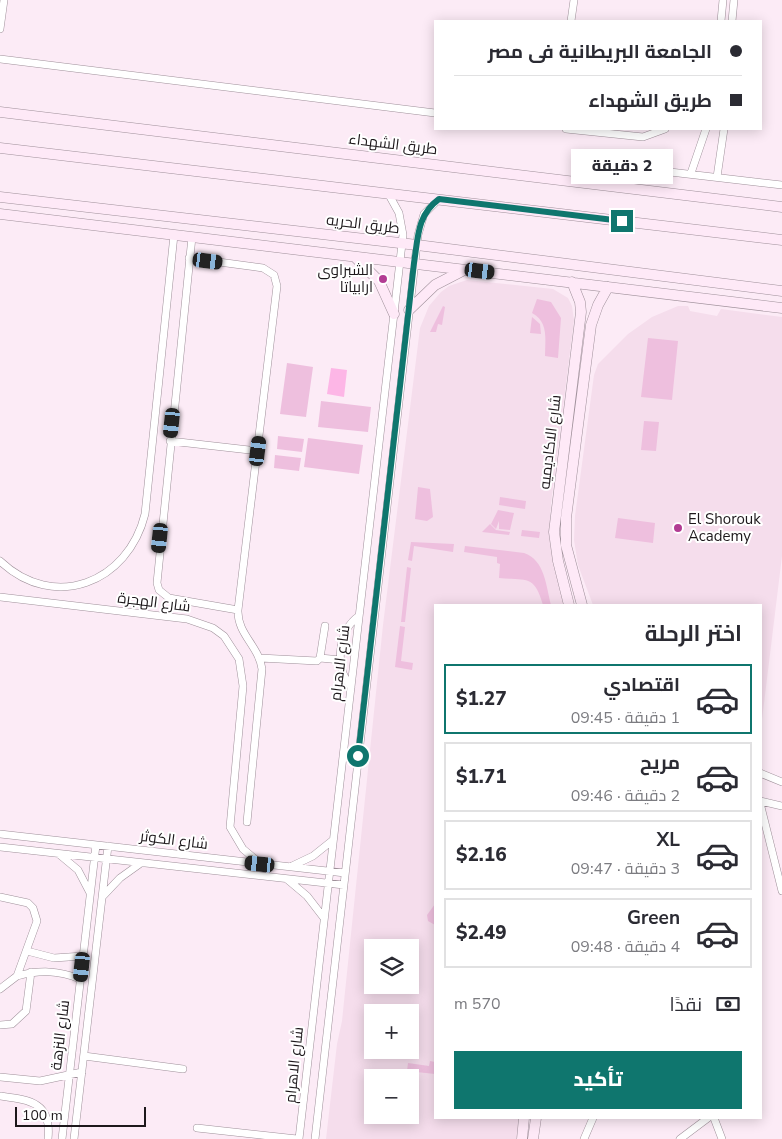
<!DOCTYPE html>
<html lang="ar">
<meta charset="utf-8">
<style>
:root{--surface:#fff;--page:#f7f7f7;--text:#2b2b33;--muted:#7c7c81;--line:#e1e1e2;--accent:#0f766e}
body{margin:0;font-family:"Nunito Sans",Cairo,sans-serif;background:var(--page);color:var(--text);direction:rtl;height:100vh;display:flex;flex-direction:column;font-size:19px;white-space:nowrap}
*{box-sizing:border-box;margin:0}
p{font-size:16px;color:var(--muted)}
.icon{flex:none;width:28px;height:28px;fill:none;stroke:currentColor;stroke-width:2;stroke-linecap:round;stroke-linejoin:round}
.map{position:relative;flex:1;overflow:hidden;direction:ltr}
.details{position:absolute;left:434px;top:604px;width:328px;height:515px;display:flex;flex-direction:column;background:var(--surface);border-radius:0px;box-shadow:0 2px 12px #0003;direction:rtl}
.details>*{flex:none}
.banner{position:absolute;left:434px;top:20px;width:328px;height:110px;border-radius:0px;box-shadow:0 2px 12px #0003;direction:rtl;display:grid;align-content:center;height:110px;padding:0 20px;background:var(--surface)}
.buttons{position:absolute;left:364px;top:939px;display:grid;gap:10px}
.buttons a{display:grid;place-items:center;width:55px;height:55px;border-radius:0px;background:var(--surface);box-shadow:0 2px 12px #0003;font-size:25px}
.scale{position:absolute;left:15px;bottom:12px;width:131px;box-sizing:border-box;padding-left:5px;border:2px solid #1d181b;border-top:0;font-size:14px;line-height:18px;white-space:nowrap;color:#1d181b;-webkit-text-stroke:4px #fff;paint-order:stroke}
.end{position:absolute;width:22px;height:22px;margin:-11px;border:6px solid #0f766e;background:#fff;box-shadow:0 0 0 2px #fff}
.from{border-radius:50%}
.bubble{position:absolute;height:35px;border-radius:0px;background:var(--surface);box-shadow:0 2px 12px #0003;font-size:16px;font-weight:800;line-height:35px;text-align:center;direction:rtl}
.car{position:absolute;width:15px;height:30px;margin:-15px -8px;border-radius:6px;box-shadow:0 0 4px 1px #0007;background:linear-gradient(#222 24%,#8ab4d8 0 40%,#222 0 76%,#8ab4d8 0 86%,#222 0)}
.banner b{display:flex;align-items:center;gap:18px;height:48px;font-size:19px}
.banner b+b{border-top:1px solid var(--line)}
.banner i{width:12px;height:12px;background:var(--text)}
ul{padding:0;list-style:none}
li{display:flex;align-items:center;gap:15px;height:70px;margin:0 10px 8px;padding:0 10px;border:2px solid var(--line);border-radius:0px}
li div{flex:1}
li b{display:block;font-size:19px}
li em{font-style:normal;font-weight:800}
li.selected{border-color:var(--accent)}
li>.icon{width:45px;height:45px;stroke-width:1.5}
h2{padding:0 20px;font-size:22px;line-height:60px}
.pay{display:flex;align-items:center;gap:12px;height:55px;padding:0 20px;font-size:19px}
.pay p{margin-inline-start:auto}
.action{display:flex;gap:10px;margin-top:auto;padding:10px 20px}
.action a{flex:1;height:58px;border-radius:0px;background:var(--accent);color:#fff;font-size:20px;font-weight:800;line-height:58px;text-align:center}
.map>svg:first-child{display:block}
.built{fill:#f5ddec;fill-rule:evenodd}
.green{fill:#eebfde}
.water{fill:#fdb6e6}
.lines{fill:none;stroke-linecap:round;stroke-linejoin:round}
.street-casing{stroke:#9f909a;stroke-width:8}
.secondary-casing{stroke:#9f909a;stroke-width:11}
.street{stroke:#fff;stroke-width:7}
.secondary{stroke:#fee9f7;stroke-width:10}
.route{stroke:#0f766e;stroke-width:6}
.poi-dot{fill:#b23c93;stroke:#fff;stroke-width:2}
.labels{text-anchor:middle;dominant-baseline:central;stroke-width:4;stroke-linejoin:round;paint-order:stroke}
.street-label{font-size:15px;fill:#1d181b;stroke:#fff}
.poi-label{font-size:15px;fill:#1d181b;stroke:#fff;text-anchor:end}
</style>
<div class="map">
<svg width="782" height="1139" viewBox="0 0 782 1139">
<rect width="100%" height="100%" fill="#fcebf6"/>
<path class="built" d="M 467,280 L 553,289 L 568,298 L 572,306 L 574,320 L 551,503 L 549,536 L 565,605 L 435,605 L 435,1118 L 520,1118 L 518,1134 L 516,1139 L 326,1139 L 337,1044 L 342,1021 L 383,625 L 420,328 L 429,306 L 441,292 L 449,286 ZM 372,948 L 410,948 L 410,985 L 372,985 ZM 372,1012 L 410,1012 L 410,1050 L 372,1050 ZM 372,1078 L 410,1078 L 410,1115 L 372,1115 Z
M 678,306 L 688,306 L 690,311 L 717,316 L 721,309 L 782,317 L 782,556 L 760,736 L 760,605 L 593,605 L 578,565 L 574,540 L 575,516 L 594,375 L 598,364 L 628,334 L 652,317 Z"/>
<path class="green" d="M 537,299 L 551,302 L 561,318 L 558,358 L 545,356 C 545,340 549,322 532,313 Z
M 443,306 L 445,307 L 442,325 L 438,324 L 436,332 L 430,332 Z
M 532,317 L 540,324 L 541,334 L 530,333 Z
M 648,338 L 678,341 L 672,400 L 641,397 Z
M 287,363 L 313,367 L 306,417 L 280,414 Z
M 321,401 L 371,407 L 368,432 L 318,427 Z
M 644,421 L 659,422 L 656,451 L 641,450 Z
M 278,436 L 304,439 L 302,452 L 277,449 Z
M 308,438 L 363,445 L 359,474 L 304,467 Z
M 275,455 L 301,458 L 299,471 L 274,468 Z
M 418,487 L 430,489 L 433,517 L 427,521 L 415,519 Z
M 500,497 L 526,501 L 525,509 L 499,505 Z
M 498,510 L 514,513 L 510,530 L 499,529 L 499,521 L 496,529 L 491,524 Z
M 618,518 L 655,523 L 653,543 L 615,538 Z
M 490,524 L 496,530 L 510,532 L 509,535 L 482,532 Z
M 522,530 L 540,532 L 539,538 L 521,536 Z
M 411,542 L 454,544 L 453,552 L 414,546 L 412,561 L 408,560 Z
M 465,546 L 524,553 C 545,560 546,586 551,605 L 543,605 C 534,574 527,581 499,578 L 500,564 L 497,563 L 497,557 L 464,552 Z
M 407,567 L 411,568 L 405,622 L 401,622 Z
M 400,626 L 405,627 L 401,661 L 413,663 L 412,670 L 395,667 Z
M 435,904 L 435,925 L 428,921 L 427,915 Z
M 430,1061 L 435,1062 L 435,1074 L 407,1071 L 408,1063 L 429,1066 Z"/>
<path class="water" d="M 331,368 L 347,370 L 344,397 L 327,394 Z"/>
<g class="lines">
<g class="street-casing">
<path id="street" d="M 571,21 L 574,0
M 721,21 L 723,0
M 732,21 L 734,0
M 0,29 L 4,0
M 0,59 L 435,113
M 566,129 L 643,137 L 665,129
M 691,173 L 706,129
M 717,177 L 724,129
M 617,187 L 637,174 L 653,170 L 782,185
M 192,237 L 157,583 L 159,590 L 169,598 L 238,610
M 189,258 L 263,268 L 274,275 L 277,286 L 238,610 C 237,634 259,646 262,669 L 247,822
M 170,441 L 258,451
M 0,561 C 54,612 128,583 145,514 L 174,235
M 0,597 L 187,619 L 213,628 L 224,636 L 239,659 L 243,686 L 230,827 L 243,849 L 261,864
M 260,658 L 317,661 L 320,658 L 325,626
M 320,658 L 341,660
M 351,687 C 334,667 338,630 359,616
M 760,773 L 782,782
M 760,801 L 782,806
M 760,803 L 782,891
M 0,834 L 345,873
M 0,847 L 344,885
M 60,855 L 78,870 L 90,893
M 292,866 L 313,856 L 333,840
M 288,880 L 307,896 L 324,918
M 103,896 L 120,878 L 141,863
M 0,897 L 28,903 L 33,908 L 37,921 L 17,976 L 0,989
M 27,951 L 54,958 L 83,956
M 17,976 C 39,970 58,970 80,979
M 0,1025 L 12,1024 L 26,1011 L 31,972
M 84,1056 L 183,1069
M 0,1077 L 40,1081 L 82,1072
M 0,1096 C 30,1100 52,1102 48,1139
M 714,1118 L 722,1139
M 197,1128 L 297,1139
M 62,1139 L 96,845
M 74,1139 L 108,846
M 299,1139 L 403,235 L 399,213 L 388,193
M 315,1139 L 418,235 L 424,214 L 439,199
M 584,1139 L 593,1118
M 680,1139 L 708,1118"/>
</g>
<g class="secondary-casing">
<path id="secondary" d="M 0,112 L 782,207
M 0,148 L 782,240
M 0,197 L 417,245 L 782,291
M 0,214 L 782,308
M 355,257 L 379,281 L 394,314
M 409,310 L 435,285 L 464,270
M 569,605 L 558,561 L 554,532 L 581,312 L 580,302 L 572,282
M 582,605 L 566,545 L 566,518 L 591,325 L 598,305 L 608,287
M 522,1139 L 524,1118
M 533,1139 L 536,1118"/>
</g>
<use href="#street" class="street"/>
<use href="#secondary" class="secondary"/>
</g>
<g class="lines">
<path class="route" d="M 358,756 L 414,263 C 418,238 417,215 439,199 L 622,221"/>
</g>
<g class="poi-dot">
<circle cx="383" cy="279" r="5"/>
<circle cx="678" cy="528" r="5"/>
</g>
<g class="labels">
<g class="street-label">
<text transform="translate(393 144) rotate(7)">طريق الشهداء</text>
<text transform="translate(363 224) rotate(7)">طريق الحريه</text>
<text transform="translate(550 442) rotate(-83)">شارع الاكاديميه</text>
<text transform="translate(154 602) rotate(7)">شارع الهجرة</text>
<text transform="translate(340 663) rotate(-83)">شارع الاهرام</text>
<text transform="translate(174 840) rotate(7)">شارع الكوثر</text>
<text transform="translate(60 1035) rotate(-83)">شارع النزهة</text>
<text transform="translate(294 1065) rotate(-84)">شارع الاهرام</text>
</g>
<g class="poi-label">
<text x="373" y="270">الشبراوى<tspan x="373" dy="17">ارابياتا</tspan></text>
<text x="688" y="519" text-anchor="start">El Shorouk<tspan x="688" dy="17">Academy</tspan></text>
</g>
</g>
</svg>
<div class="buttons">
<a><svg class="icon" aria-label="layers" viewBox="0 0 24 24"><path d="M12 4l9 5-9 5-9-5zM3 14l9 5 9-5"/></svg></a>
<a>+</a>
<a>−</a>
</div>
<div class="scale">100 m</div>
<i class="end from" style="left:358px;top:756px"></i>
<i class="end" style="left:622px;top:221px"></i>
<div class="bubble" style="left:571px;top:149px;width:102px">2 دقيقة</div>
<i class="car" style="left:208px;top:261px;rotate:97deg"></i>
<i class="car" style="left:480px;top:271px;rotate:97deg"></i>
<i class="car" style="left:172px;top:423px;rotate:186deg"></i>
<i class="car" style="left:258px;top:451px;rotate:7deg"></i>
<i class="car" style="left:160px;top:538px;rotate:186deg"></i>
<i class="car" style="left:260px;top:864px;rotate:276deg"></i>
<i class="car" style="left:82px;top:967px;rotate:186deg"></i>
<div class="banner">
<b><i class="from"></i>الجامعة البريطانية فى مصر</b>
<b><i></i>طريق الشهداء</b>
</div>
<section class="details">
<h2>اختر الرحلة</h2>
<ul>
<li class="selected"><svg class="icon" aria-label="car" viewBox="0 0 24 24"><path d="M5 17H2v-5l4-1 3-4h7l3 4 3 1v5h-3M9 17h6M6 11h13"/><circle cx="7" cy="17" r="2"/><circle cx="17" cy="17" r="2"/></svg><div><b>اقتصادي</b><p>1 دقيقة · 09:45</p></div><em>$1.27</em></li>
<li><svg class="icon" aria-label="car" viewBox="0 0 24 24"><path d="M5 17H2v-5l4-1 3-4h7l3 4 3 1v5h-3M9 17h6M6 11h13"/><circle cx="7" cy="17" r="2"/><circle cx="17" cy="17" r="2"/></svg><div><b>مريح</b><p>2 دقيقة · 09:46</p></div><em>$1.71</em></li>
<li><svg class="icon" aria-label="car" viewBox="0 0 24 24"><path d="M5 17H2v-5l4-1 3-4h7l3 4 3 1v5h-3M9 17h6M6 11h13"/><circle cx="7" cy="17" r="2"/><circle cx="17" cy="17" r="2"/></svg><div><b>XL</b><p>3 دقيقة · 09:47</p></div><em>$2.16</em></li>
<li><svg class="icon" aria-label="car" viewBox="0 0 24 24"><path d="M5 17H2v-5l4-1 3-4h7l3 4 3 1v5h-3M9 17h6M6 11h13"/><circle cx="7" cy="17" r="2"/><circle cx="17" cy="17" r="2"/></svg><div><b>Green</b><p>4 دقيقة · 09:48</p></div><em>$2.49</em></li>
</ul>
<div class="pay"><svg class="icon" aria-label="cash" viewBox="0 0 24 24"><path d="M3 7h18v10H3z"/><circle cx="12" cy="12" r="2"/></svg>نقدًا<p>570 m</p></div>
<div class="action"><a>تأكيد</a></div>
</section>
</div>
